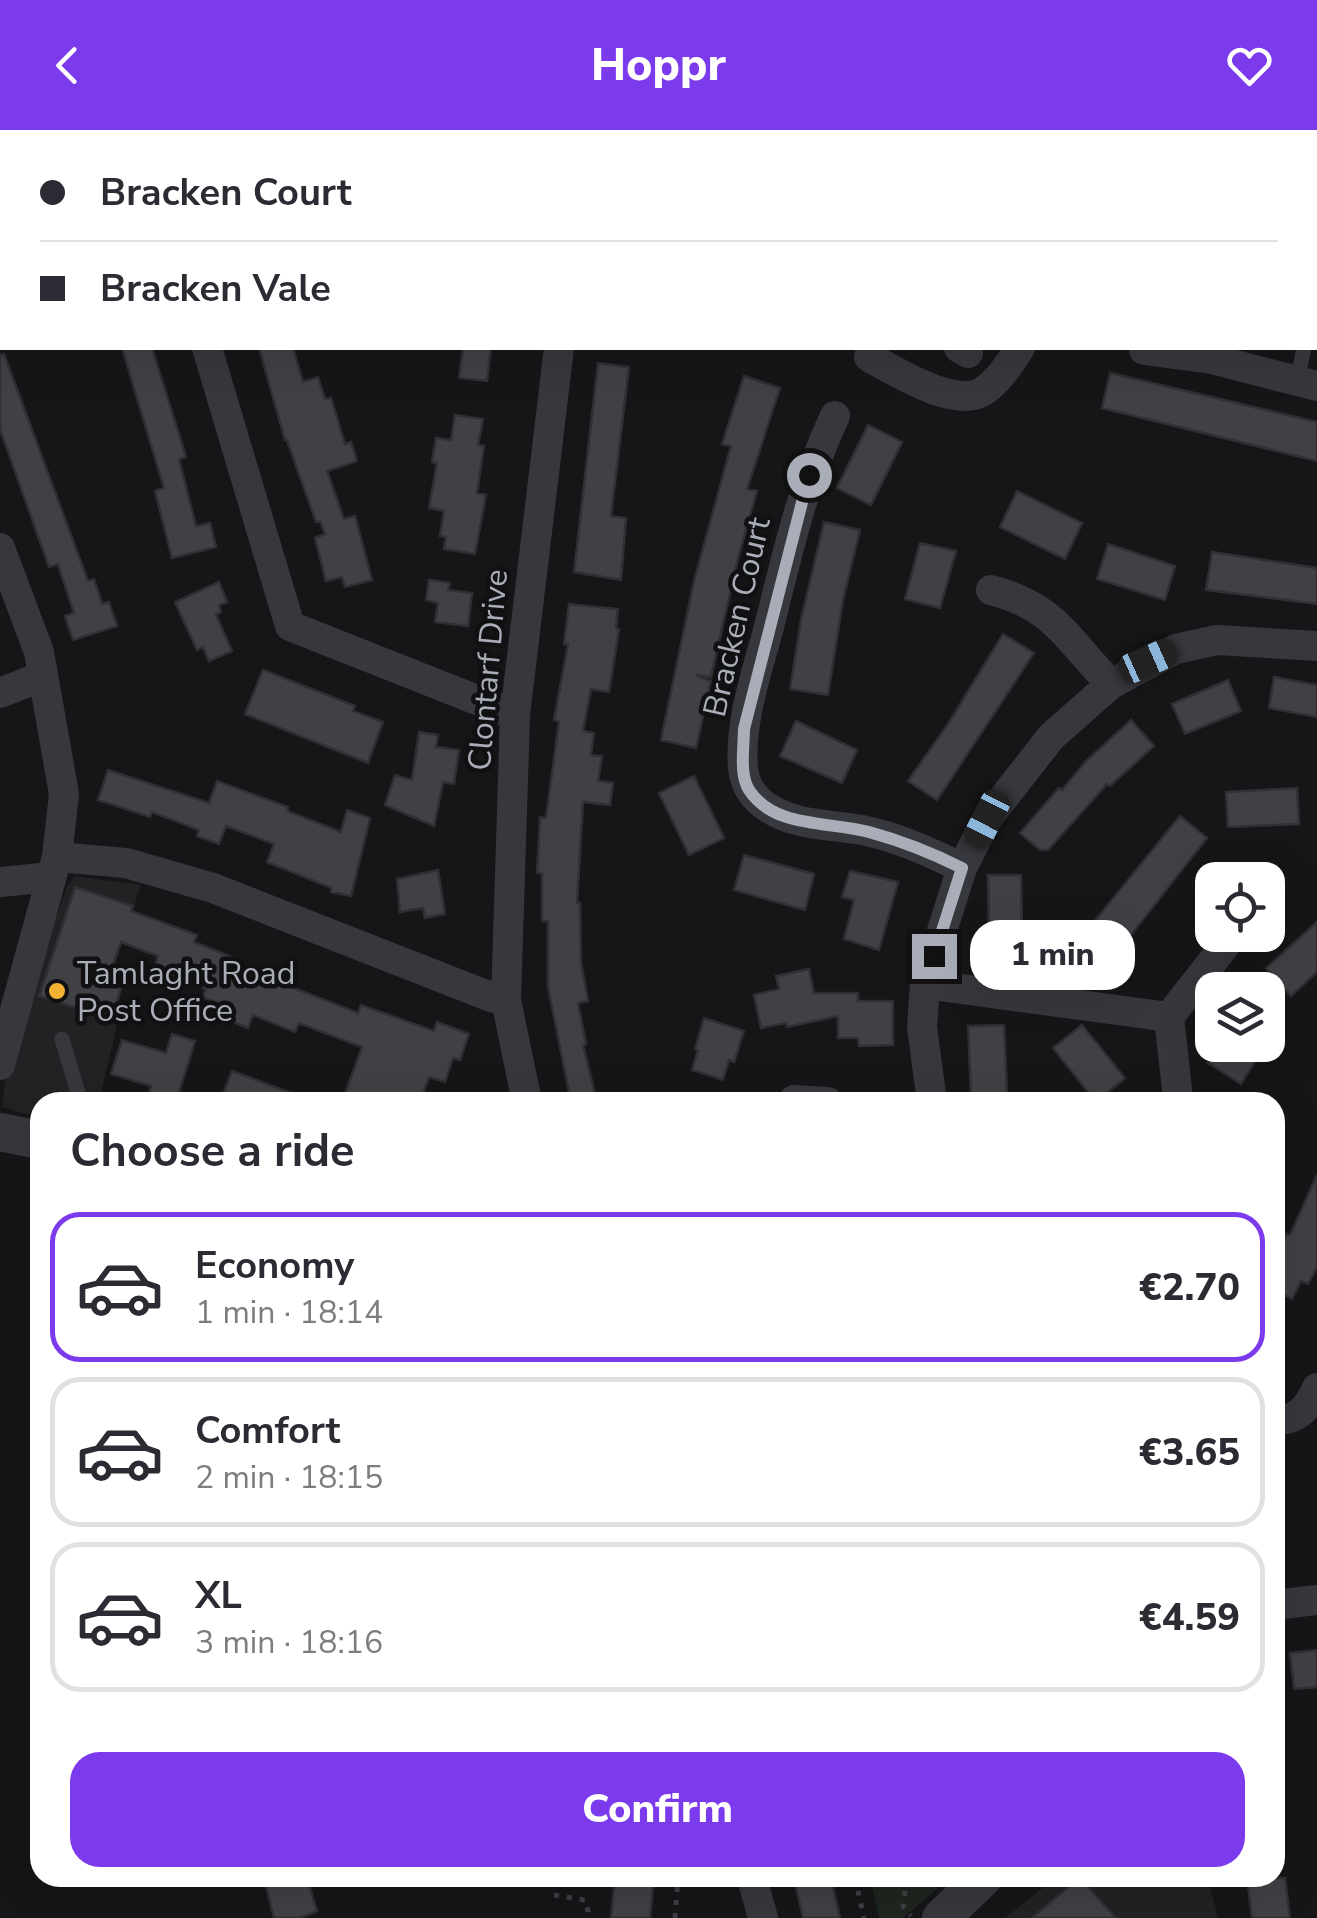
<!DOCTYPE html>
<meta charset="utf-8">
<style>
:root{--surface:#fff;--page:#f2f2f3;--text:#2b2b33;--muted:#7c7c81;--line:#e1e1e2;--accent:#7c3aed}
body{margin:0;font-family:"Nunito Sans",sans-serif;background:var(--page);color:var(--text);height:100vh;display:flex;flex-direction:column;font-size:38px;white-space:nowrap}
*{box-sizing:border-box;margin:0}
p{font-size:32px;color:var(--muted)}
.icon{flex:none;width:55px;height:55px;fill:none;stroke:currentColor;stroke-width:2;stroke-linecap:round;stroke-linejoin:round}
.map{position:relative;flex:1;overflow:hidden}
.details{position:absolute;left:30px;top:962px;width:1255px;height:795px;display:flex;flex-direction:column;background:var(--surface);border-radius:30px;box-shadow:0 10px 40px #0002}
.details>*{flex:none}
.top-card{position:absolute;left:0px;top:0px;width:1318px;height:220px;box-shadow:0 10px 40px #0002;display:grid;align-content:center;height:220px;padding:0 40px;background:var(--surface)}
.tools{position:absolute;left:1195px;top:732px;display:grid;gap:20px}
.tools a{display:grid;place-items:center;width:90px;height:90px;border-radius:20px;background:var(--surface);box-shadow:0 10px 40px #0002;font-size:50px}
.end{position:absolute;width:45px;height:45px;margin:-22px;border:12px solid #a8adb8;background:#111;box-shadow:0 0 0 5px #111}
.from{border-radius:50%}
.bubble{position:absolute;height:70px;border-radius:30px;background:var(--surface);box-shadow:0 10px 40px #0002;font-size:32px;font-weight:800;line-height:70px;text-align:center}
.car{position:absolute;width:30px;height:60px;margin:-30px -15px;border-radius:12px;box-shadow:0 0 8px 2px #0007;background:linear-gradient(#222 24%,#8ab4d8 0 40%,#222 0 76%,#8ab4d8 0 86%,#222 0)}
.top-card b{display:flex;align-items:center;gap:35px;height:95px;font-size:38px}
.top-card b+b{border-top:2px solid var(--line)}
.top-card i{width:25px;height:25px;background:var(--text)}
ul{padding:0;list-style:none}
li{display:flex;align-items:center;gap:30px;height:150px;margin:0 20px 15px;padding:0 20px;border:5px solid var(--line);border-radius:30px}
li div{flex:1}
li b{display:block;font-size:38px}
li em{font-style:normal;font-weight:800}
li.selected{border-color:var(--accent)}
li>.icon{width:90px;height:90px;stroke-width:1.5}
h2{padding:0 40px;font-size:45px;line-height:120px}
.primary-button{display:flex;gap:20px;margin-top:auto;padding:20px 40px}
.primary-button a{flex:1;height:115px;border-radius:30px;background:var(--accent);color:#fff;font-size:40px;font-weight:800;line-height:115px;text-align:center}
header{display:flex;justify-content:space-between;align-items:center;height:130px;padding:0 40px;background:var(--accent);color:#fff;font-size:45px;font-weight:800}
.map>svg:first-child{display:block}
.built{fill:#222225}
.green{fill:#1e261f}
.building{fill:#404145;stroke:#303034;stroke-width:2.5}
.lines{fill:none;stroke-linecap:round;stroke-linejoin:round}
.path{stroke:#3d3f44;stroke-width:5;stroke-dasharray:5 8;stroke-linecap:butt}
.service{stroke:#37383d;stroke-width:15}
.minor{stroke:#37383d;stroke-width:30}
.tertiary{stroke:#37383d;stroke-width:38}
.route{stroke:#a8adb8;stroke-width:12}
.poi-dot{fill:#f2b134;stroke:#111113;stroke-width:4}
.labels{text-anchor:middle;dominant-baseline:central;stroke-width:9;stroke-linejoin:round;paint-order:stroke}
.street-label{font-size:32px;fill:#a8adb8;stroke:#111113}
.poi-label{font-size:32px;fill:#a8adb8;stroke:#111113;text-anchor:start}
</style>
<header><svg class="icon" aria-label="back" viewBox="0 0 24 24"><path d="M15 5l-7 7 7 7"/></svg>Hoppr<svg class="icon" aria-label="heart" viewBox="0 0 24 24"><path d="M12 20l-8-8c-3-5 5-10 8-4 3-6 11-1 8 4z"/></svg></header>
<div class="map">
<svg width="1317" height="1788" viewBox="0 0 1317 1788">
<rect width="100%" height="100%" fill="#161618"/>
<path class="built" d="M 75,746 L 141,755 L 107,853 L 121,858 L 117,895 L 99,972 L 40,972 L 40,988 L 2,977 L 5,953 L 25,871 L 67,757 Z
M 1055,1748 L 1208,1748 L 1218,1788 L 1005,1788 Z"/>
<path class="green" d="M 870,1748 L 950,1748 L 903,1788 L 879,1788 Z"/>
<path class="building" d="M 122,218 L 152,218 L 186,327 L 179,329 L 196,396 L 210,393 L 216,417 L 172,428 L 155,361 L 164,358 Z
M 259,218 L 293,218 L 303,252 L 318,247 L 325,269 L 331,268 L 345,314 L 351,312 L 357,331 L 327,341 L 344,389 L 355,386 L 372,450 L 345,457 L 342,447 L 326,451 L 315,408 L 325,404 L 320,391 L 316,392 L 287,310 L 285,310 Z
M 463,218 L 491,218 L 487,251 L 459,248 Z
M 4,224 L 88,451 L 94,449 L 102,474 L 109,472 L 117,496 L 73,510 L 65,486 L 74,483 L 58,434 L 49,437 L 0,299 L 0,225 Z
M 598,233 L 629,237 L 611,386 L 626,388 L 621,450 L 574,442 Z
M 1110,243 L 1317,292 L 1317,331 L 1102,278 Z
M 744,246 L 780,258 L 747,359 L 757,361 L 738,428 L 711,547 L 696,545 L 711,551 L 696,618 L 661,610 L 694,451 L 731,316 L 722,314 Z
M 455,285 L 483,289 L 478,315 L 484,316 L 477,363 L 486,365 L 475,424 L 444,419 L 446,407 L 440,406 L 444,381 L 429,378 L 437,333 L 432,332 L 436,308 L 451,310 Z
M 868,295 L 902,312 L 871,375 L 837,358 Z
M 1017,361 L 1082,393 L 1065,429 L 1000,397 Z
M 824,392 L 860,400 L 843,470 L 828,565 L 790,559 L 801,490 Z
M 920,413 L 956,421 L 940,478 L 905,469 Z
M 1108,414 L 1175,436 L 1165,470 L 1097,449 Z
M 1212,422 L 1317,438 L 1317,474 L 1206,460 Z
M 429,450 L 450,453 L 448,460 L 472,463 L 468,496 L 435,492 L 438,473 L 426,470 Z
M 219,452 L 227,472 L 219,475 L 221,482 L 216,485 L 232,521 L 209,531 L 203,517 L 197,520 L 175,472 Z
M 569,474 L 618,479 L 616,498 L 619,499 L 609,562 L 591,559 L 583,601 L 594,603 L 591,625 L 602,626 L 598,651 L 613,653 L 610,675 L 583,672 L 577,773 L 580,773 L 581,832 L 588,871 L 578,873 L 586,914 L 583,915 L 597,972 L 571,972 L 548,857 L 548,791 L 542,791 L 542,743 L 537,743 L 540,687 L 546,688 L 559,591 L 554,590 L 568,514 L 564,514 Z
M 1003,504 L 1034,523 L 937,670 L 908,651 L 948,594 Z
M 263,540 L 355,576 L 353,581 L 383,592 L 368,633 L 245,584 Z
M 1274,547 L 1317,555 L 1317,587 L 1269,578 Z
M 1228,550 L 1241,581 L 1185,604 L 1172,574 Z
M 1131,590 L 1154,616 L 1110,656 L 1107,654 L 1048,720 L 1040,720 L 1020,703 L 1059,658 L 1062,660 L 1086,631 Z
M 796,591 L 857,620 L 842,653 L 780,626 Z
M 419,602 L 438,605 L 436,617 L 459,620 L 454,654 L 443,652 L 434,696 L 385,675 L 395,645 L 412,650 Z
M 108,640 L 209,673 L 217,651 L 288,677 L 287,681 L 341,702 L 347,680 L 370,688 L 351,766 L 331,762 L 332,758 L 267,732 L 274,714 L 226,696 L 219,714 L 197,706 L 199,700 L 152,682 L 150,687 L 98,670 Z
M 694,646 L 724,708 L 689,725 L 659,663 Z
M 1297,658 L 1299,694 L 1228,697 L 1226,662 Z
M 1180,686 L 1207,708 L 1105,838 L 1076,814 Z
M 744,725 L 814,744 L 805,780 L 734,760 Z
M 438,740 L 445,784 L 425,788 L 423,778 L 400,782 L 397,749 Z
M 850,741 L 898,752 L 879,820 L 844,809 L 854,770 L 842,767 Z
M 988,745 L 1021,745 L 1022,801 L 1039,801 L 1040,822 L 997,822 L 997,801 L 989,802 Z
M 75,757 L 133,776 L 131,781 L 197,805 L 194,812 L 239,830 L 237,836 L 358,883 L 361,875 L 434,901 L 437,892 L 469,904 L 460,930 L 453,928 L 445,952 L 429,947 L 420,972 L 342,972 L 362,917 L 299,893 L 295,902 L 253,885 L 248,898 L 222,887 L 226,877 L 203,867 L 206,859 L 153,841 L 158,826 L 121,812 L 107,853 L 121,858 L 111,889 L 39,866 Z
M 1317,792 L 1317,842 L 1291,866 L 1266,838 Z
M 809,839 L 814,863 L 858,863 L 858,871 L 893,871 L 893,915 L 859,916 L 858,908 L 838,908 L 838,886 L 787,897 L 786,893 L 761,898 L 754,865 L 779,859 L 776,846 Z
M 704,888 L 744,901 L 734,932 L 729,930 L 723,950 L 692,940 L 698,920 L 695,919 Z
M 1004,895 L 1007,964 L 971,965 L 968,896 Z
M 1082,895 L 1125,948 L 1096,972 L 1053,918 Z
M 172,904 L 195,911 L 176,972 L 148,966 L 151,956 L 111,944 L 122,910 L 166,923 Z
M 1219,915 L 1265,915 L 1241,954 L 1208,933 Z
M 232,941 L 310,970 L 310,972 L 220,972 Z
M 1317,1045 L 1317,1137 L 1308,1154 L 1301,1151 L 1292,1169 L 1275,1160 L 1275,1126 L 1287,1104 L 1290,1105 Z
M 1317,1520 L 1317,1557 L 1294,1559 L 1290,1523 Z
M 264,1748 L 307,1748 L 317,1781 L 301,1788 L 274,1788 Z
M 615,1748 L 654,1748 L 650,1788 L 611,1788 Z
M 794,1748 L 831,1748 L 840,1788 L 803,1788 Z
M 1080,1748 L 1116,1788 L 1032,1788 L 1079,1748 Z
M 1247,1748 L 1285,1748 L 1290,1788 L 1252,1788 Z"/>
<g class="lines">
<path class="path" d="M 855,1748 L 864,1788
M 907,1748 L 903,1776 L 911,1786
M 554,1765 L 585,1770 L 590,1788
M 675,1788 L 678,1748"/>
<path class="service" d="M 1315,181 L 1317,179
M 1297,251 L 1304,218
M 62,909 L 79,966 L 78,972"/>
<path class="minor" d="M 532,0 L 533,2
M 1064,0 L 1068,2
M 311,2 L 320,0
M 1156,2 L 1158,0
M 207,218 L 290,496 L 515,585
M 874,218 L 869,227 C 895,241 958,281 985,260 C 1000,249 1010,233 1020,218
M 959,218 L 968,223
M 1144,220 L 1212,229 L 1317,256
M 835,286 C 803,353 787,425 769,497 C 757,542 739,592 743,639 C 745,655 753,668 767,677 C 795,696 829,694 862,700 C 897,707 930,722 962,738
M 0,418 L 39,522 L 64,664 L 57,727 L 0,935
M 991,460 C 1056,477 1067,510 1111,554
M 0,563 L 43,546
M 57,727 L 126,733 L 213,758 L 491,867 L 506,870
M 0,752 L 51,747
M 1268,755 L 1270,750
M 925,854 L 1169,887 L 1233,805
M 1169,887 L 1178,968
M 794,970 L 828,972
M 527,972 L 506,870 L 515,585 L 559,218
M 932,972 L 922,897 L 925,854 L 962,738 L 987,689 L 1051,607 L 1111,554 L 1176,519 L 1217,510 L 1317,516
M 1275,1290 C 1297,1291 1308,1278 1317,1258
M 1275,1475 L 1317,1470
M 752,1748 L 763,1788"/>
<path class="tertiary" d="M 0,1002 L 40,1010
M 941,1788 L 983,1748"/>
</g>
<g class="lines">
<path class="route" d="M 809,345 L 744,599 C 744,617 739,644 749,660 C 775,699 829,691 869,702 C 902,711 932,723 962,738 L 934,826"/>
</g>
<circle class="poi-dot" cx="57" cy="861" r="10"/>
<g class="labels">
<g class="street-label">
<text transform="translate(737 487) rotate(-77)">Bracken Court</text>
<text transform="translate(488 540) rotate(-85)">Clontarf Drive</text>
</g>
<g class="poi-label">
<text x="77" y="843">Tamlaght Road<tspan x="77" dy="37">Post Office</tspan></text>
</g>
</g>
</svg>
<div class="tools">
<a><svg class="icon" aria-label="locate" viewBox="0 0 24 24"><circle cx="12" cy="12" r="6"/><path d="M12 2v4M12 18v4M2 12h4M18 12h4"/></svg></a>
<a><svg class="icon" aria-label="layers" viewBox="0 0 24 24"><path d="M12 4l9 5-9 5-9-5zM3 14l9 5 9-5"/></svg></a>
</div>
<i class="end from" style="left:809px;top:345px"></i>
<i class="end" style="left:934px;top:826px"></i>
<div class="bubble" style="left:970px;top:790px;width:165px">1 min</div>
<i class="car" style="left:1148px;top:531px;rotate:66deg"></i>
<i class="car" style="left:987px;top:689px;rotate:207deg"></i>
<div class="top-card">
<b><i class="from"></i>Bracken Court</b>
<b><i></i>Bracken Vale</b>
</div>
<section class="details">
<h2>Choose a ride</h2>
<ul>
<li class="selected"><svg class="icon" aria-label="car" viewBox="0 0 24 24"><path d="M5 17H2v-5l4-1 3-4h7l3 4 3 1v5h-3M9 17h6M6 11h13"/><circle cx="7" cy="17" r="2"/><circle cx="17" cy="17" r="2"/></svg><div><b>Economy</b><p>1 min · 18:14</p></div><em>€2.70</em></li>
<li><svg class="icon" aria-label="car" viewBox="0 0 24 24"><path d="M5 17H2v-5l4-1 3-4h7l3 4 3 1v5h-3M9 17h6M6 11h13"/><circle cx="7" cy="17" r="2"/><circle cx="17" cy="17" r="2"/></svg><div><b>Comfort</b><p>2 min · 18:15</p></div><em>€3.65</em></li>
<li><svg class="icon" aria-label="car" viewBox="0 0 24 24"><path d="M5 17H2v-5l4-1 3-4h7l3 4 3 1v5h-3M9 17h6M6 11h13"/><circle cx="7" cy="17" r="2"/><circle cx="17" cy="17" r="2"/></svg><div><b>XL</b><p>3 min · 18:16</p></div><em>€4.59</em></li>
</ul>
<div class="primary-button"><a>Confirm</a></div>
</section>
</div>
